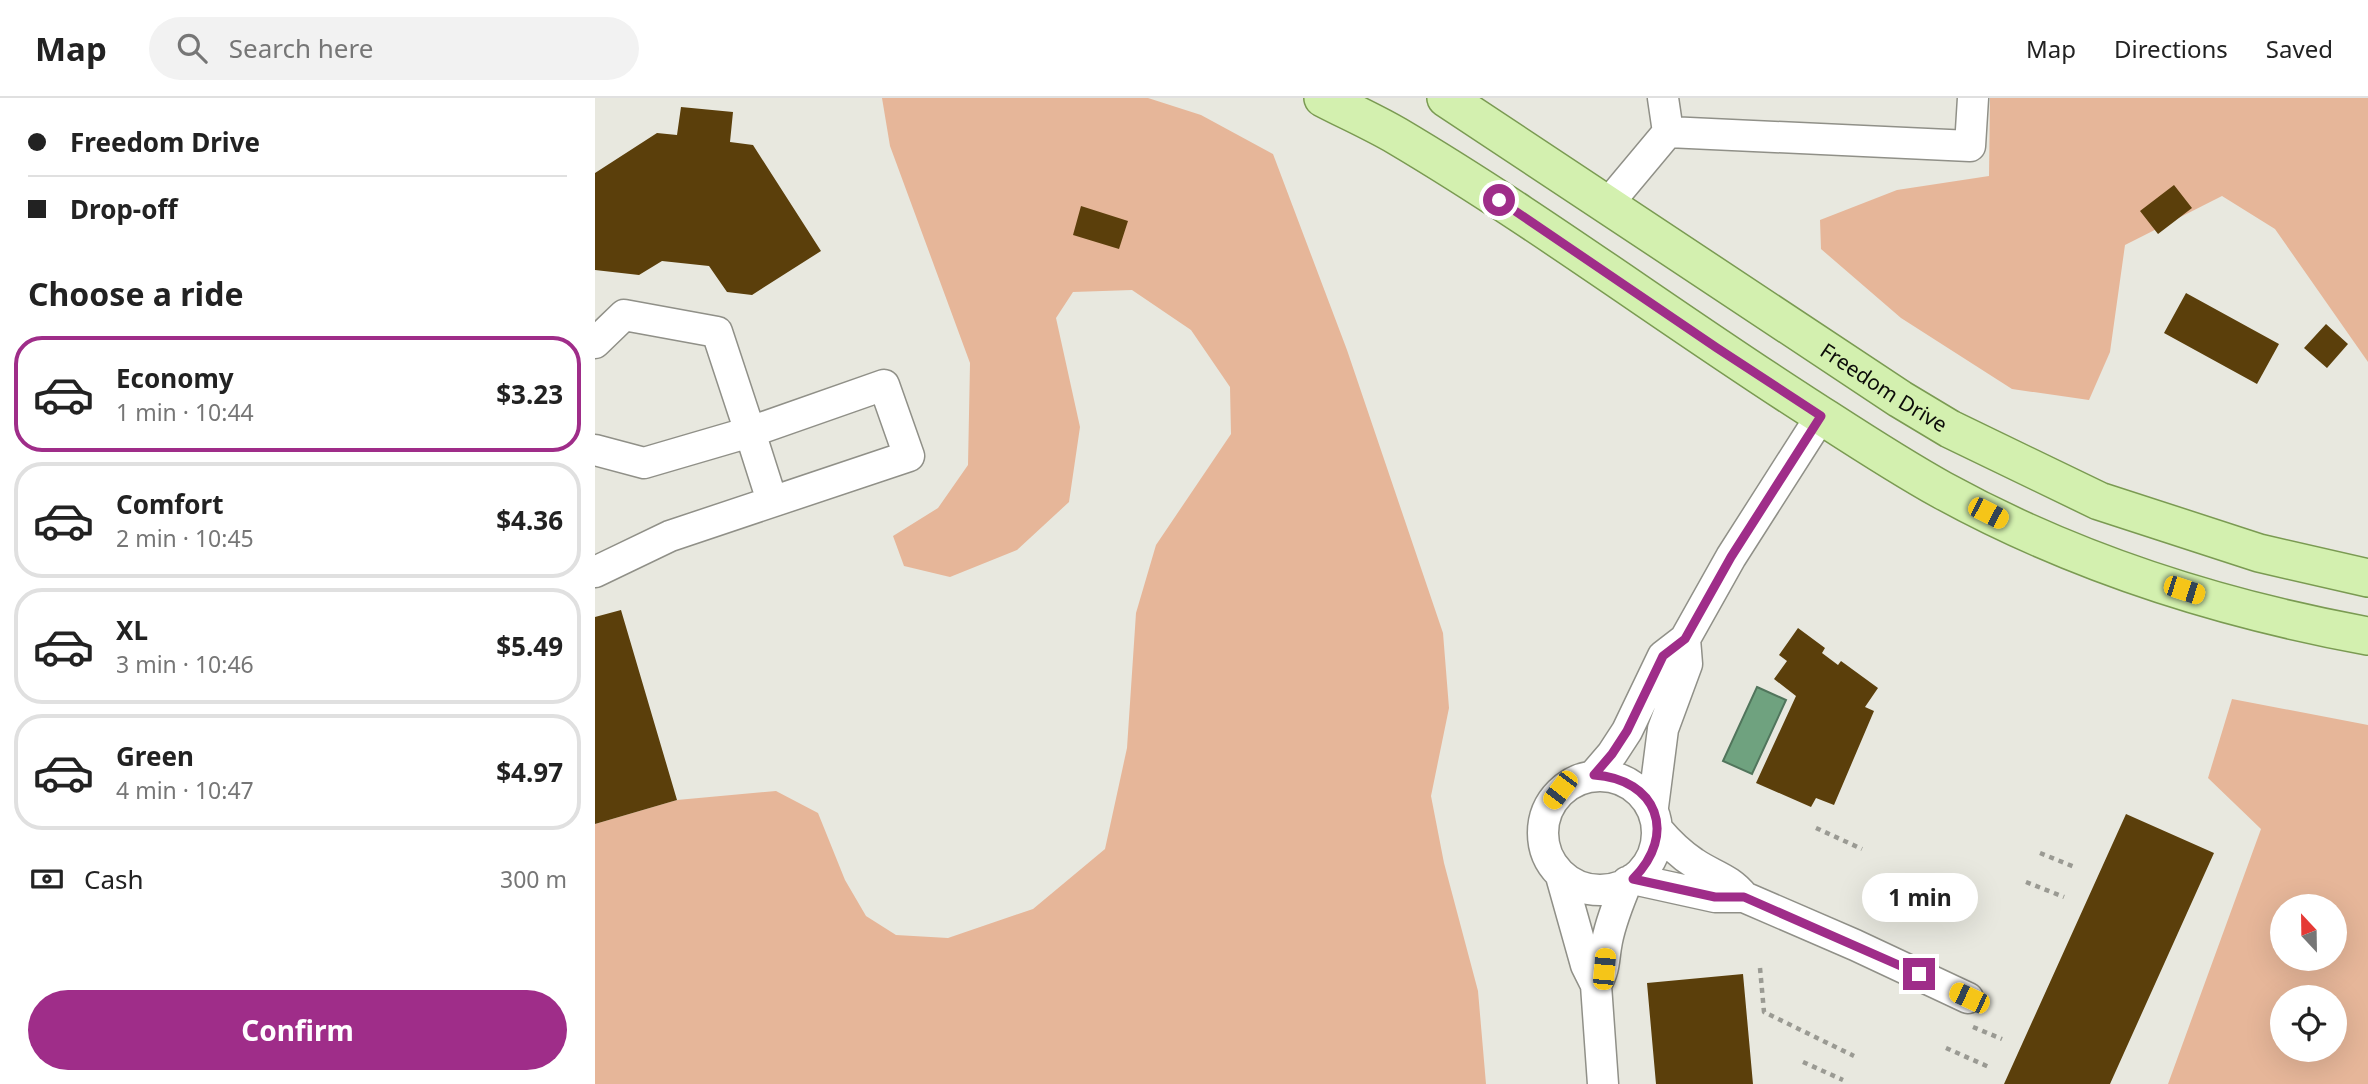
<!DOCTYPE html>
<meta charset="utf-8">
<style>
:root{--surface:#fff;--page:#f2f2f2;--text:#222;--muted:#767676;--line:#e0e0e0;--accent:#9f2d89}
body{margin:0;font-family:"Noto Sans",sans-serif;background:var(--page);color:var(--text);height:100vh;display:flex;flex-direction:column;font-size:26px;white-space:nowrap}
*{box-sizing:border-box;margin:0}
p{font-size:23px;color:var(--muted)}
.icon{flex:none;width:38px;height:38px;fill:none;stroke:currentColor;stroke-width:2;stroke-linecap:round;stroke-linejoin:round}
.map{position:relative;flex:1;overflow:hidden}
.side{display:flex;flex-direction:column;background:var(--surface);width:595px}
.side>*{flex:none}
.guide{display:grid;align-content:center;height:154px;padding:0 28px;background:var(--surface)}
.needle{width:46px;rotate:338deg}
.fabs{position:absolute;left:1675px;top:796px;display:grid;gap:14px}
.fabs a{display:grid;place-items:center;width:77px;height:77px;border-radius:50%;background:var(--surface);box-shadow:0 7px 28px #0002;font-size:35px}
.end{position:absolute;width:32px;height:32px;margin:-16px;border:9px solid #9f2d89;background:#fff;box-shadow:0 0 0 4px #fff}
.from{border-radius:50%}
.bubble{position:absolute;height:49px;border-radius:24px;background:var(--surface);box-shadow:0 7px 28px #0002;font-size:23px;font-weight:700;line-height:49px;text-align:center}
.car{position:absolute;width:21px;height:42px;margin:-21px -10px;border-radius:9px;box-shadow:0 0 5px 2px #0007;background:linear-gradient(#f5c518 24%,#345 0 40%,#f5c518 0 76%,#345 0 86%,#f5c518 0)}
.guide b{display:flex;align-items:center;gap:24px;height:66px;font-size:26px}
.guide b+b{border-top:2px solid var(--line)}
.guide i{width:18px;height:18px;background:var(--text)}
ul{padding:0;list-style:none}
li{display:flex;align-items:center;gap:21px;height:116px;margin:0 14px 10px;padding:0 14px;border:4px solid var(--line);border-radius:28px}
li div{flex:1}
li b{display:block;font-size:26px}
li em{font-style:normal;font-weight:700}
li.on{border-color:var(--accent)}
li>.icon{width:63px;height:63px;stroke-width:1.5}
h2{padding:0 28px;font-size:32px;line-height:84px}
.pay{display:flex;align-items:center;gap:18px;height:77px;padding:0 28px;font-size:26px}
.pay p{margin-inline-start:auto}
.button{display:flex;gap:14px;margin-top:auto;padding:14px 28px}
.button a{flex:1;height:80px;border-radius:42px;background:var(--accent);color:#fff;font-size:28px;font-weight:700;line-height:80px;text-align:center}
header{display:flex;align-items:center;gap:42px;box-sizing:border-box;height:98px;padding:0 35px;background:var(--surface);border-bottom:2px solid var(--line)}
header strong{font-size:33px}
nav{display:flex;gap:38px;margin-inline-start:auto;font-size:24px}
.search{width:490px;height:63px;background:var(--page);display:flex;align-items:center;gap:18px;box-sizing:border-box;padding:0 24px;border-radius:38px;color:var(--muted);font-size:26px}
main{display:flex;flex:1;min-height:0}
.map>svg:first-child{display:block}
.green{fill:#e6b699;fill-rule:evenodd}
.water{fill:#6fa27f;stroke:#51755c;stroke-width:2}
.building{fill:#5b3f0b}
.lines{fill:none;stroke-linecap:round;stroke-linejoin:round}
.minor-casing{stroke:#909088;stroke-width:33}
.major-casing{stroke:#7a9a52;stroke-width:40}
.path{stroke:#9a9a93;stroke-width:4.5;stroke-dasharray:5 5;stroke-linecap:butt}
.minor{stroke:#fff;stroke-width:30}
.major{stroke:#d3f0af;stroke-width:37}
.route{stroke:#9f2d89;stroke-width:9}
.labels{text-anchor:middle;dominant-baseline:central;stroke-width:7;stroke-linejoin:round;paint-order:stroke}
.street-label{font-size:21px;fill:#0c0c09;stroke:#fff}
</style>
<header>
<strong>Map</strong>
<div class="search"><svg class="icon" aria-label="search" viewBox="0 0 24 24"><circle cx="10" cy="10" r="6"/><path d="M15 15l6 6"/></svg>Search here</div>
<nav><a>Map</a><a>Directions</a><a>Saved</a></nav>
</header>
<main>
<section class="side">
<div class="guide">
<b><i class="from"></i>Freedom Drive</b>
<b><i></i>Drop-off</b>
</div>
<h2>Choose a ride</h2>
<ul>
<li class="on"><svg class="icon" aria-label="car" viewBox="0 0 24 24"><path d="M5 17H2v-5l4-1 3-4h7l3 4 3 1v5h-3M9 17h6M6 11h13"/><circle cx="7" cy="17" r="2"/><circle cx="17" cy="17" r="2"/></svg><div><b>Economy</b><p>1 min · 10:44</p></div><em>$3.23</em></li>
<li><svg class="icon" aria-label="car" viewBox="0 0 24 24"><path d="M5 17H2v-5l4-1 3-4h7l3 4 3 1v5h-3M9 17h6M6 11h13"/><circle cx="7" cy="17" r="2"/><circle cx="17" cy="17" r="2"/></svg><div><b>Comfort</b><p>2 min · 10:45</p></div><em>$4.36</em></li>
<li><svg class="icon" aria-label="car" viewBox="0 0 24 24"><path d="M5 17H2v-5l4-1 3-4h7l3 4 3 1v5h-3M9 17h6M6 11h13"/><circle cx="7" cy="17" r="2"/><circle cx="17" cy="17" r="2"/></svg><div><b>XL</b><p>3 min · 10:46</p></div><em>$5.49</em></li>
<li><svg class="icon" aria-label="car" viewBox="0 0 24 24"><path d="M5 17H2v-5l4-1 3-4h7l3 4 3 1v5h-3M9 17h6M6 11h13"/><circle cx="7" cy="17" r="2"/><circle cx="17" cy="17" r="2"/></svg><div><b>Green</b><p>4 min · 10:47</p></div><em>$4.97</em></li>
</ul>
<div class="pay"><svg class="icon" aria-label="cash" viewBox="0 0 24 24"><path d="M3 7h18v10H3z"/><circle cx="12" cy="12" r="2"/></svg>Cash<p>300 m</p></div>
<div class="button"><a>Confirm</a></div>
</section>
<div class="map">
<svg width="1773" height="986" viewBox="0 0 1773 986">
<rect width="100%" height="100%" fill="#e8e8df"/>
<path class="green" d="M 287,0 L 553,0 L 606,17 L 678,56 L 752,252 L 848,535 L 854,610 L 836,698 L 849,765 L 883,893 L 891,986 L 0,986 L 0,726 L 82,702 L 181,693 L 223,715 L 250,782 L 271,818 L 301,837 L 353,840 L 438,811 L 510,751 L 532,650 L 541,515 L 561,447 L 636,336 L 635,289 L 596,232 L 537,192 L 478,194 L 461,220 L 485,329 L 474,404 L 422,452 L 355,479 L 309,468 L 298,438 L 343,410 L 373,367 L 375,265 L 295,48 Z
M 1395,0 L 1773,0 L 1773,264 L 1680,131 L 1627,98 L 1530,147 L 1515,254 L 1494,302 L 1417,291 L 1306,220 L 1226,151 L 1225,122 L 1302,92 L 1394,78 Z
M 1637,601 L 1773,627 L 1773,986 L 1573,986 L 1666,731 L 1613,680 ZM 1740,808 L 1740,861 L 1687,861 L 1687,808 ZM 1687,900 L 1740,900 L 1740,952 L 1687,952 Z"/>
<path class="water" d="M 1162,589 L 1191,602 L 1157,676 L 1128,663 Z"/>
<path class="building" d="M 86,9 L 138,14 L 135,44 L 158,47 L 226,153 L 157,197 L 132,194 L 114,168 L 67,163 L 44,177 L 0,172 L 0,75 L 62,35 L 82,37 Z
M 1579,87 L 1597,110 L 1563,136 L 1545,113 Z
M 486,108 L 533,123 L 524,151 L 478,137 Z
M 1591,195 L 1684,246 L 1662,286 L 1569,235 Z
M 1731,226 L 1753,246 L 1732,270 L 1709,250 Z
M 26,512 L 82,702 L 0,726 L 0,519 Z
M 1203,530 L 1230,550 L 1227,555 L 1243,567 L 1246,563 L 1283,590 L 1270,609 L 1279,613 L 1239,707 L 1221,700 L 1216,709 L 1161,685 L 1201,598 L 1179,581 L 1192,563 L 1184,557 Z
M 1531,716 L 1619,755 L 1515,986 L 1409,986 Z
M 1148,876 L 1158,986 L 1061,986 L 1052,885 Z"/>
<g class="lines">
<g class="minor-casing">
<path id="minor" d="M 1068,0 L 1073,34
M 1012,107 L 1073,34 L 1375,48 L 1378,0
M 0,245 L 29,217 L 122,234 L 155,334 L 289,287 L 314,358 L 75,438 L 0,474
M 0,352 L 49,365 L 155,334 L 177,403
M 999,677 L 1017,656 L 1032,633 L 1068,558 L 1090,541 L 1136,459 L 1226,318
M948 735a57 57 0 1 1 114 0a57 57 0 1 1-114 0Z
M 1058,709 L 1068,631 L 1092,566 L 1090,541
M 1062,731 C 1073,744 1085,756 1099,765 C 1118,778 1134,780 1149,799
M 966,778 L 991,867 L 1001,887 L 1008,986
M 1038,781 L 1120,799 L 1149,799 L 1260,847 L 1373,900
M 1001,887 C 1011,868 1008,863 1012,843 C 1016,823 1024,803 1032,784"/>
</g>
<g class="major-casing">
<g id="major">
<path d="M 728,0 C 753,13 778,24 802,38 C 942,121 1073,219 1210,307 C 1255,336 1300,366 1347,392 C 1478,464 1626,511 1773,538"/>
<path id="s1" d="M 851,0 L 1305,301 L 1355,331 L 1504,403 L 1664,455 L 1773,480"/>
</g>
</g>
<path class="path" d="M 1221,730 L 1267,751
M 1445,755 L 1482,770
M 1431,784 L 1469,799
M 1165,870 L 1169,914 L 1259,958
M 1378,929 L 1407,941
M 1351,950 L 1394,969
M 1208,964 L 1248,982"/>
<use href="#minor" class="minor"/>
<use href="#major" class="major"/>
</g>
<g class="lines">
<path class="route" d="M 904,102 L 1122,250 L 1226,318 L 1136,459 L 1090,541 L 1068,558 L 1032,633 L 1017,656 L 999,677 C 1062,681 1083,736 1038,781 L 1120,799 L 1149,799 L 1324,876"/>
</g>
<g class="labels">
<g class="street-label">
<text stroke="none"><textPath href="#s1" startOffset="525">Freedom Drive</textPath></text>
</g>
</g>
</svg>
<div class="fabs">
<a><svg class="needle" viewBox="-14 -14 28 28"><path d="M0-13l5 13h-10z" fill="#e53935"/><path d="M0 13l5-13h-10z" fill="#767676"/></svg></a>
<a><svg class="icon" aria-label="locate" viewBox="0 0 24 24"><circle cx="12" cy="12" r="6"/><path d="M12 2v4M12 18v4M2 12h4M18 12h4"/></svg></a>
</div>
<i class="end from" style="left:904px;top:102px"></i>
<i class="end" style="left:1324px;top:876px"></i>
<div class="bubble" style="left:1267px;top:775px;width:116px">1 min</div>
<i class="car" style="left:1393px;top:415px;rotate:117deg"></i>
<i class="car" style="left:1589px;top:492px;rotate:108deg"></i>
<i class="car" style="left:965px;top:692px;rotate:217deg"></i>
<i class="car" style="left:1009px;top:871px;rotate:5deg"></i>
<i class="car" style="left:1374px;top:900px;rotate:295deg"></i>
</div>
</main>
